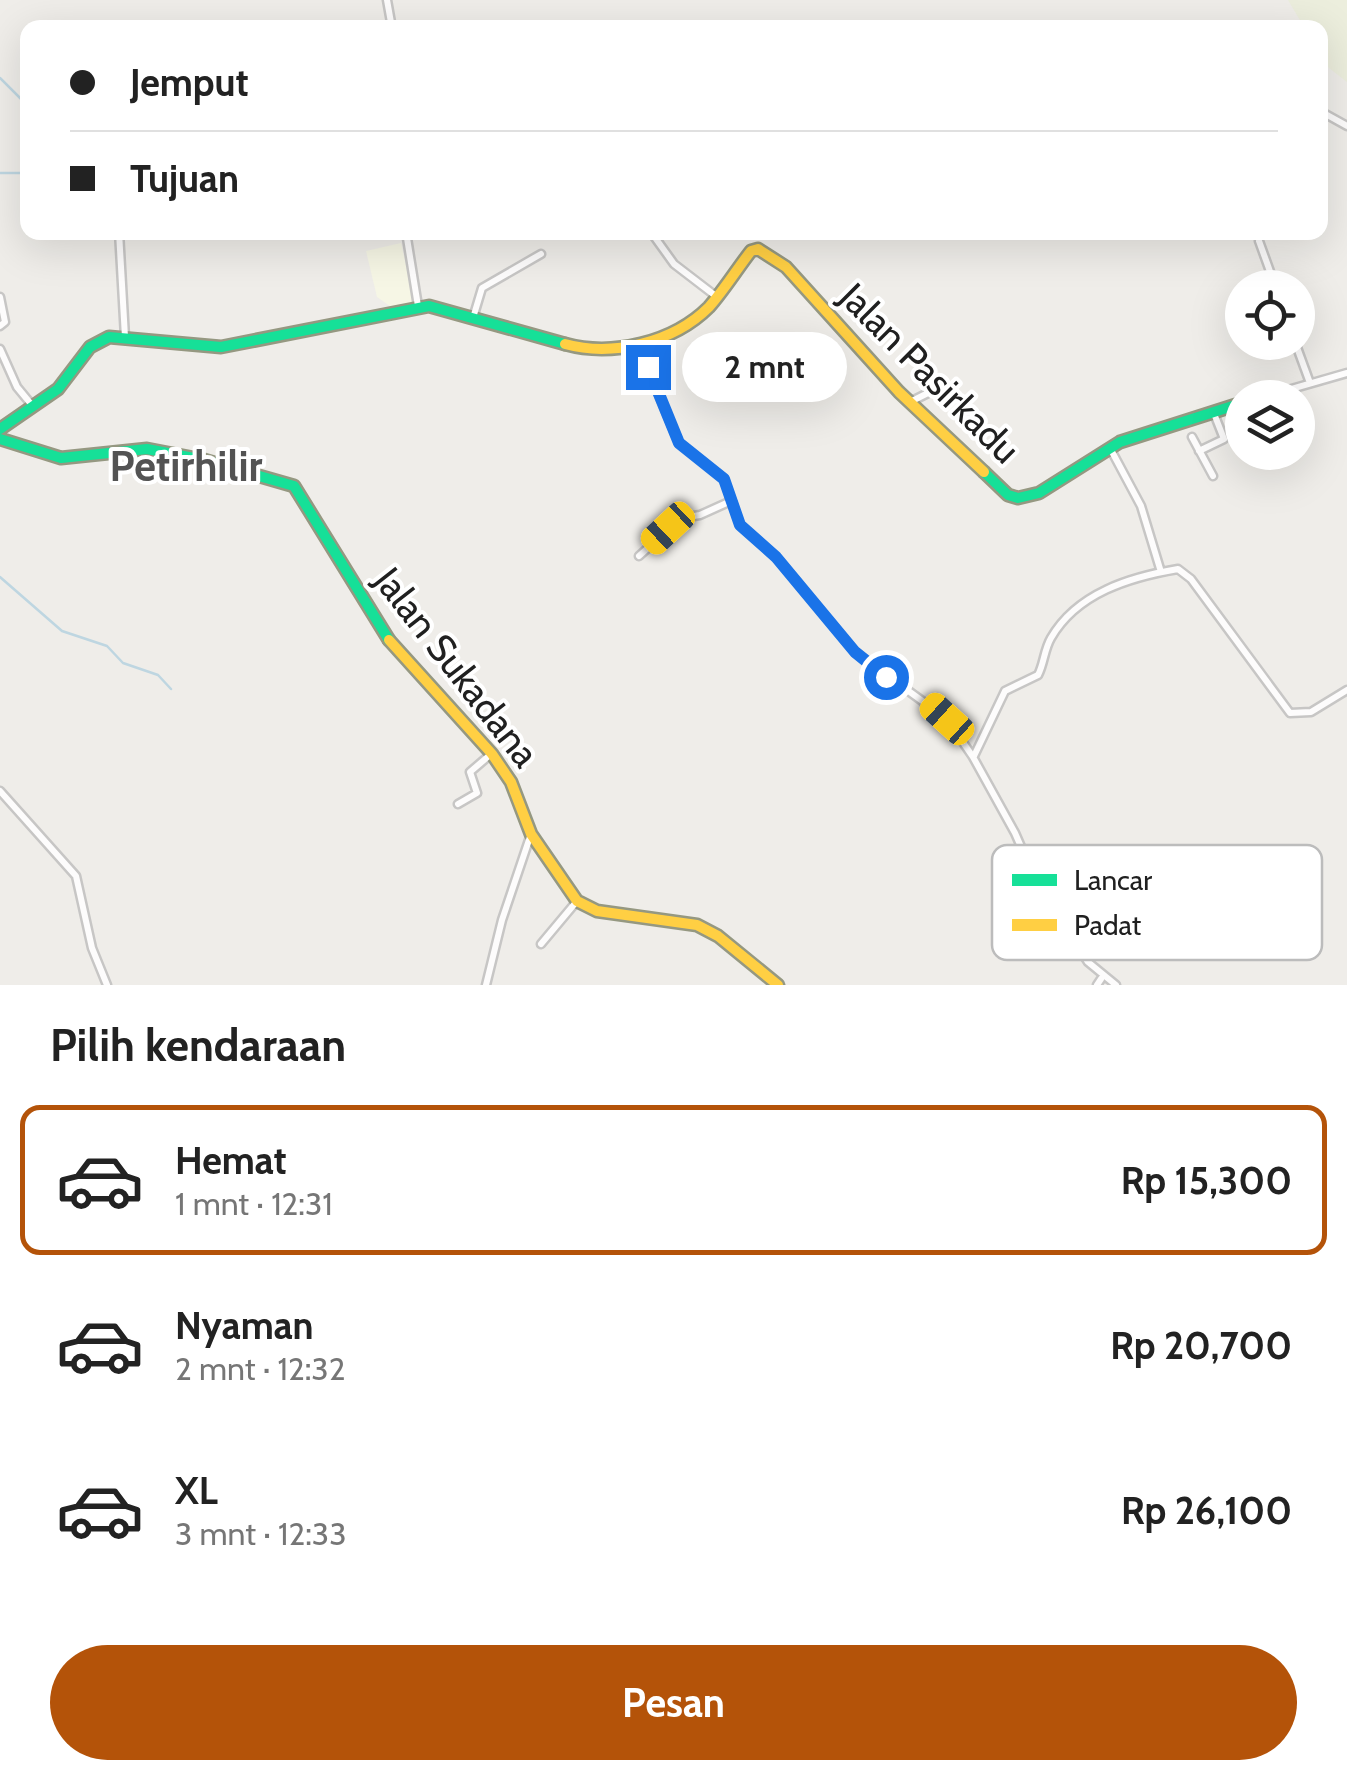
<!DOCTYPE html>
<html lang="id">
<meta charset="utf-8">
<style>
:root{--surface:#fff;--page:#f6f6f6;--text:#222;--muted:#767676;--line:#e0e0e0;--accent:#b45309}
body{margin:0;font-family:Cabin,sans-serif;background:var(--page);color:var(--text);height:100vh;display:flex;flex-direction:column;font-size:38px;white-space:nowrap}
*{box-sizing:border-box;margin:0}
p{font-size:32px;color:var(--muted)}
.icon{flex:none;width:55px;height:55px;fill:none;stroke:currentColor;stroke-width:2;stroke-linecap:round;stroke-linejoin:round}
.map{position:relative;height:985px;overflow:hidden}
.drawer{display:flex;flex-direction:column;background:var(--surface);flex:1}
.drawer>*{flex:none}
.top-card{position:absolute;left:20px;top:20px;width:1308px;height:220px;border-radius:20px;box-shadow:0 10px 40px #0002;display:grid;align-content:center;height:220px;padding:0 50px;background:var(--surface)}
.controls{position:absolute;left:1225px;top:270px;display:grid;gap:20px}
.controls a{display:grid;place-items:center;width:90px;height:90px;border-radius:50%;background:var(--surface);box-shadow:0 10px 40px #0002;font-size:50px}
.end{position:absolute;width:45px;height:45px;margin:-22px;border:12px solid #1a73e8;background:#fff;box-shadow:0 0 0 5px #fff}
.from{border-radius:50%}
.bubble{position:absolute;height:70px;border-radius:35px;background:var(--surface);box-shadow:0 10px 40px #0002;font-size:32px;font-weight:700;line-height:70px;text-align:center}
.car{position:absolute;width:30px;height:60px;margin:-30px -15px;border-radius:12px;box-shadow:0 0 8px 2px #0007;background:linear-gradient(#f5c518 24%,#345 0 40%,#f5c518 0 76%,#345 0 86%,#f5c518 0)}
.top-card b{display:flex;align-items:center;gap:35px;height:95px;font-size:38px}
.top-card b+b{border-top:2px solid var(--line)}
.top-card i{width:25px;height:25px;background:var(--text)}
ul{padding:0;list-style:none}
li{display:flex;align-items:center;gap:30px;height:150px;margin:0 20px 15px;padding:0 30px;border:5px solid transparent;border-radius:20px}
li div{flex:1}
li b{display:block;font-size:38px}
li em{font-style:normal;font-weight:700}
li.on{border-color:var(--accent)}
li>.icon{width:90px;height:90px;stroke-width:1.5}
h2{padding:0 50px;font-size:45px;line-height:120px}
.button{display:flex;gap:20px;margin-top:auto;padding:20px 50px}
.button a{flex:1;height:115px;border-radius:60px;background:var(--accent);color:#fff;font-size:40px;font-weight:700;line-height:115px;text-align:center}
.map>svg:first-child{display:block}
.education{fill:#f6f6e5}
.farmland{fill:#eceedd}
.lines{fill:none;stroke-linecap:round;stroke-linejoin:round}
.stream{stroke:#bed6e1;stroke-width:2.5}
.street-casing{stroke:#c7c6c5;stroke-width:11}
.fast-casing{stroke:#959881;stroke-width:15}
.slow-casing{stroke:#959881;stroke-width:15}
.street{stroke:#fdfcfc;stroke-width:6}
.fast{stroke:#16e098;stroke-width:10}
.slow{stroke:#ffcf43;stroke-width:10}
.route{stroke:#1a73e8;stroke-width:12}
.labels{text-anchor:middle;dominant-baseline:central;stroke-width:8;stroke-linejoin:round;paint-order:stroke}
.street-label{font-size:38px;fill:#202020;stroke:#fff}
.quarter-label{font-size:42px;font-weight:bold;fill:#535353;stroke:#fff}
.key{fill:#fff;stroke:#bcbcbc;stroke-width:2.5}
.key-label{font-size:28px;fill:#202020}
</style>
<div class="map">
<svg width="1347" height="985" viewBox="0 0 1347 985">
<rect width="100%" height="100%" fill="#efede9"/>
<path class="education" d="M 401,243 L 414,302 L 394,309 L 377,297 L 366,251 Z"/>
<path class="farmland" d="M 1288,0 L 1347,0 L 1347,82 L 1329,68 L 1320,54 L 1320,28 L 1304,27 Z"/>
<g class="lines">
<path class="stream" d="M 0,78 L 28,106
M 0,173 L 28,173
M 0,577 L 62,631 L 107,646 L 123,663 L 158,675 L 171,689"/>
<g class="street-casing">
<path id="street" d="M 387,0 L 392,28
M 1320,111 L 1347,126
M 119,232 L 125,337
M 406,232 L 418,306
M 651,232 L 674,264 L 717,297
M 1259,241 L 1276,288
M 0,297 L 5,322 L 0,326
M 473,318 L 482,288 L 541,254
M 1295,342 L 1310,383
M 638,345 L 679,443 L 724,479 L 740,525 L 776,557 L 855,652 L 947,719 L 973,757 L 1015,833 L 1029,865 L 1026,887 L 1031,897 L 1071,936 L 1088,962 L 1116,985
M 0,349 L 17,387 L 31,404
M 1260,398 L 1347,373
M 910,402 L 940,387
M 1192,437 L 1213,476
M 1110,448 L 1141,506 L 1161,572
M 1199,451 L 1224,439 L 1213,411
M 639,556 L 681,518 L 700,515 L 731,501
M 974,756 L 1005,691 L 1038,675 C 1044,664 1044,650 1051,638 C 1077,593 1130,577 1178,569 L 1191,579 L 1290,713 L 1311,712 L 1347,690
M 0,791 L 76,876 L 92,948 L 107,985
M 458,804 L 477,793 L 470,772 L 491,754
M 541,944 L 577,901
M 486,985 L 502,920 L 531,834
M 1097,985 L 1101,979"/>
</g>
<g class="fast-casing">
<path id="fast" d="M 0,429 L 58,389 L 90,347 L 109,337 L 221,347 L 429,306 L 565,344
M 0,439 L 61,458 L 147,449 L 204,460 L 294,486 L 389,640
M 984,472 L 1008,495 L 1018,498 L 1039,493 L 1120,442 L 1242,403"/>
</g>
<g class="slow-casing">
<path id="slow" d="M 565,344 C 612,357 673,343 709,307 C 724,290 737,269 751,251 L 758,249 L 786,267 L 899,392 L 984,472
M 389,640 L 492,754 L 511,782 L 531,834 L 577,901 L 597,911 L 697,925 L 718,936 L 778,985"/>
</g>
<use href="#street" class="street"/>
<use href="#fast" class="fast"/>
<use href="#slow" class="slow"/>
</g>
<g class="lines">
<path class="route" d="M 648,367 L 679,443 L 724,479 L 740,525 L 776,557 L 855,652 L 886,677"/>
</g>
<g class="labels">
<g class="street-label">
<text transform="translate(930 373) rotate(45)">Jalan Pasirkadu</text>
<text transform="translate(457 667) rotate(52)">Jalan Sukadana</text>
</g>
<g class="quarter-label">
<text x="186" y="466">Petirhilir</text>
</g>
</g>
<rect x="992" y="845" width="330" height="115" rx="15" class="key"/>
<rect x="1012" y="874" width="45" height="12" fill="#16e098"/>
<rect x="1012" y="919" width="45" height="12" fill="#ffcf43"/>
<g class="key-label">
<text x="1074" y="890">Lancar</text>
<text x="1074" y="935">Padat</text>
</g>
</svg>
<div class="controls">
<a><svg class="icon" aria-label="locate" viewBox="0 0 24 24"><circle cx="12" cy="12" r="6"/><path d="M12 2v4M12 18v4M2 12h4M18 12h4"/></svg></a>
<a><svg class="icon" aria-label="layers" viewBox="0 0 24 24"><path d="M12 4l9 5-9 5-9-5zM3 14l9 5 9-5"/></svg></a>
</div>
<i class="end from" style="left:886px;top:677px"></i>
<i class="end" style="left:648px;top:367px"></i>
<div class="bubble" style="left:682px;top:332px;width:165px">2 mnt</div>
<i class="car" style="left:668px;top:528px;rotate:227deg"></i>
<i class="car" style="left:947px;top:719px;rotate:312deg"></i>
<div class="top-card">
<b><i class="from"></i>Jemput</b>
<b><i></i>Tujuan</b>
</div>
</div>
<section class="drawer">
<h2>Pilih kendaraan</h2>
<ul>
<li class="on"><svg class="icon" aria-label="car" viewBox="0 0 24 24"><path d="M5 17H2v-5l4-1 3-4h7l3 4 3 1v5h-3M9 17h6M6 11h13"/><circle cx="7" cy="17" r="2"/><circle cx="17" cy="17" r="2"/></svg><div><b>Hemat</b><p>1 mnt · 12:31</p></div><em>Rp 15,300</em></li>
<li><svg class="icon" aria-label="car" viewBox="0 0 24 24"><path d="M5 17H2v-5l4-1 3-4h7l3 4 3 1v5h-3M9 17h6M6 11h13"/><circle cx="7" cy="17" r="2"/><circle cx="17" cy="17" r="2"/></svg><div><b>Nyaman</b><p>2 mnt · 12:32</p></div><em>Rp 20,700</em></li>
<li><svg class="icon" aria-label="car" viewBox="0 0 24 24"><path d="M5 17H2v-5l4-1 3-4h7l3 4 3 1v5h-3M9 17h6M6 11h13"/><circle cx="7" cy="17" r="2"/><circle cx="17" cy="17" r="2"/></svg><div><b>XL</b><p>3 mnt · 12:33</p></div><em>Rp 26,100</em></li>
</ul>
<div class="button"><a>Pesan</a></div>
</section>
